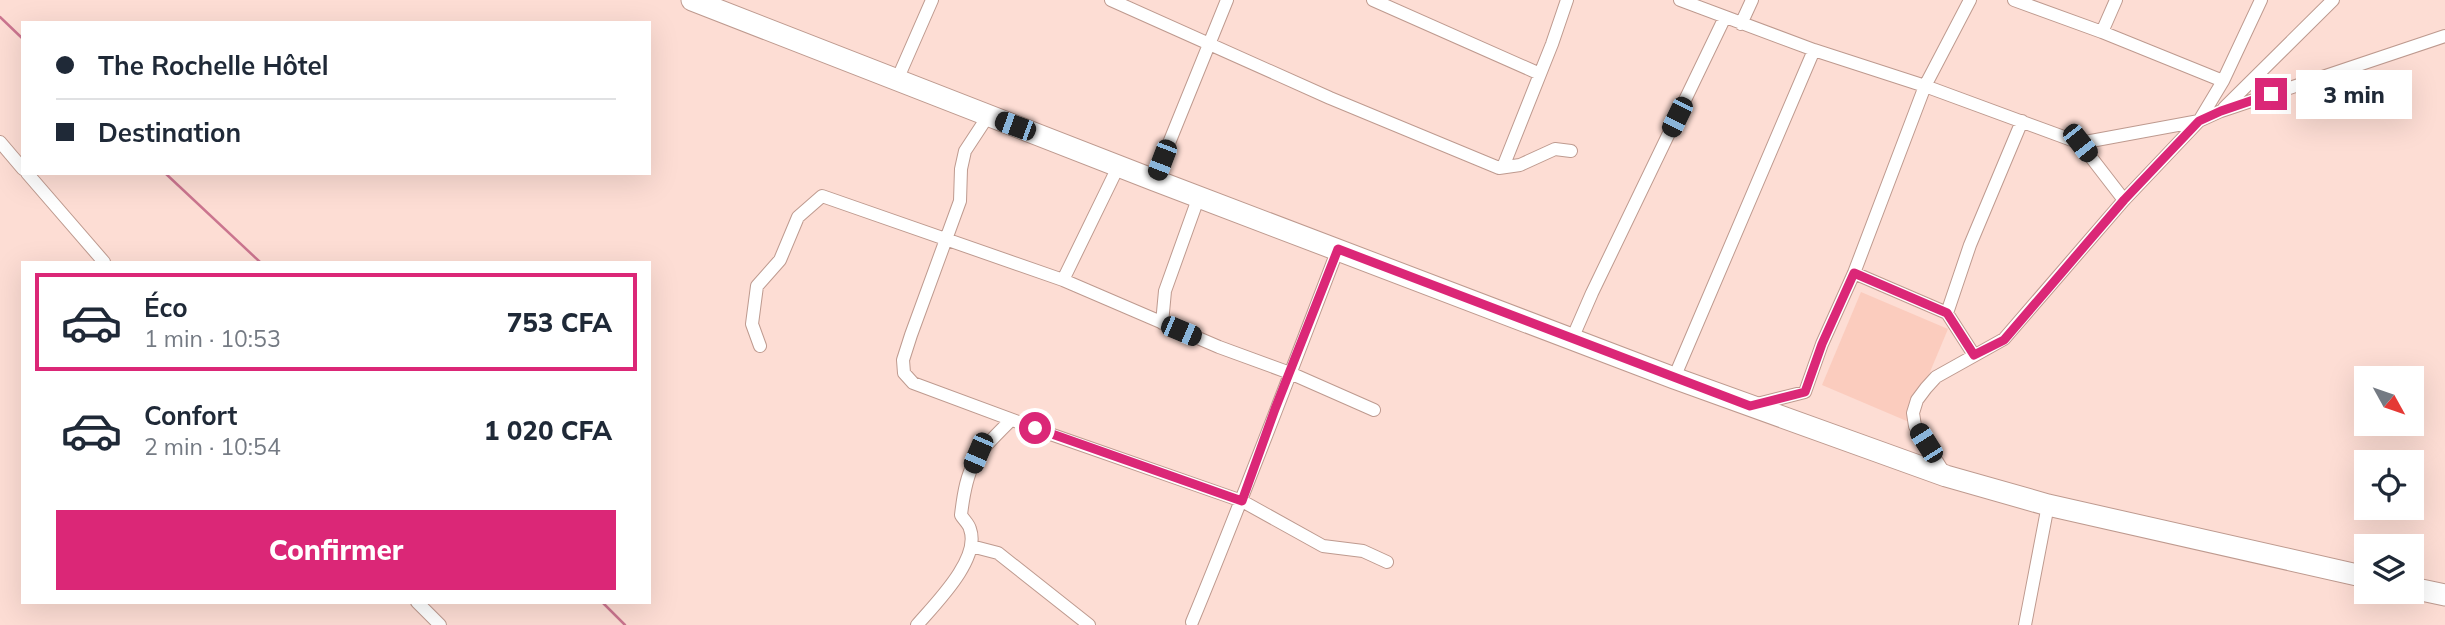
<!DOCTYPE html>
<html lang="fr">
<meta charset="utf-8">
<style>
:root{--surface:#fff;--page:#f2f2f3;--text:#1f2937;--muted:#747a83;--line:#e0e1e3;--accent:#db2777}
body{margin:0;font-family:Mulish,sans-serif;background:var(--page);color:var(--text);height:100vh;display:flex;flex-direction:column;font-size:26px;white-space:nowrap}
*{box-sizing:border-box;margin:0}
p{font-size:23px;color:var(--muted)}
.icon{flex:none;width:38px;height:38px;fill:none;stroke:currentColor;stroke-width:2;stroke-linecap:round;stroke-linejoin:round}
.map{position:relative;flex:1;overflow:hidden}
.side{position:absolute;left:21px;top:261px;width:630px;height:343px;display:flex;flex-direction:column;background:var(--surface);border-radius:0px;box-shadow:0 7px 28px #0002}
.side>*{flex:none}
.banner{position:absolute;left:21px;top:21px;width:630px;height:154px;border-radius:0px;box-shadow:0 7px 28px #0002;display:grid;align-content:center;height:154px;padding:0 35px;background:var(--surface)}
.needle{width:46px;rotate:130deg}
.fabs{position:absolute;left:2354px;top:366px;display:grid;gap:14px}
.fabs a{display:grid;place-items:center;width:70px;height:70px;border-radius:0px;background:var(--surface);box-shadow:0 7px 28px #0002;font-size:35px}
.end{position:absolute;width:32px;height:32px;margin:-16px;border:9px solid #db2777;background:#fff;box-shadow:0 0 0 4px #fff}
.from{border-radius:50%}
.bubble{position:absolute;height:49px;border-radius:0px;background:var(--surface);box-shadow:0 7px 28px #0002;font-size:23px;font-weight:800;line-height:49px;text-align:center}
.car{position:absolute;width:21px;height:42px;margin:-21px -10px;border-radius:9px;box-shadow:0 0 5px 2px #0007;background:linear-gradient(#222 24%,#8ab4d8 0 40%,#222 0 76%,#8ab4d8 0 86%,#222 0)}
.banner b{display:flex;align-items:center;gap:24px;height:66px;font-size:26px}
.banner b+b{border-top:2px solid var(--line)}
.banner i{width:18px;height:18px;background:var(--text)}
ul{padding:12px 0 0;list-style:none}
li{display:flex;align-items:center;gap:21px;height:98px;margin:0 14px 10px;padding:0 21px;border:4px solid transparent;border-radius:0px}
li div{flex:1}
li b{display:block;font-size:26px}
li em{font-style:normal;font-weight:800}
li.active{border-color:var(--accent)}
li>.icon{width:63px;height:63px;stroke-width:1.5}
.cta{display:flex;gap:14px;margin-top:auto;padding:14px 35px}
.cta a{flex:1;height:80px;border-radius:0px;background:var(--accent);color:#fff;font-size:28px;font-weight:800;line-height:80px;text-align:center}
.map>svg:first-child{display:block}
.built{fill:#fbccbe}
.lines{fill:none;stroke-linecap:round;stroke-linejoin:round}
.stream{stroke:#cb758f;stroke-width:2.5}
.street-casing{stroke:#be9a8f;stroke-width:14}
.highway-casing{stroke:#be9a8f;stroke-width:23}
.street{stroke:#fff;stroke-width:12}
.highway{stroke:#fff;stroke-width:21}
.route{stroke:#db2777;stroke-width:9}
</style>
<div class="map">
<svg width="2445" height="625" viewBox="0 0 2445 625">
<rect width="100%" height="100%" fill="#fdddd4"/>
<path class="built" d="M 1861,292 L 1948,329 L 1909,422 L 1822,385 Z"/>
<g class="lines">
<path class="stream" d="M 0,17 L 23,39
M 165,173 L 260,262
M 602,602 L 625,625"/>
<g class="street-casing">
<path id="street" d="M 1111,0 L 1330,98 L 1499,168 L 1520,165 L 1555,149 L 1571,151
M 1373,0 L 1540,74
M 1680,0 L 1814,50 L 1925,86 L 2080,143 L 2124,200
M 2014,0 L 2102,32 L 2223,81
M 1741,24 L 1752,0
M 2102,32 L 2116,0
M 897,80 L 932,0
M 2224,108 L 2333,0
M 988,116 L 965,151 L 961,169 L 960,201 L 911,335 L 903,360 L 904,373 L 913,383 L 1053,435 L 1242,501 L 1323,546 L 1363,551 L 1387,562
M 0,142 L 23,169
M 2080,143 L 2199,121 L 2223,81 L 2261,0
M 1503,167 L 1552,44 L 1567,0
M 27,173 L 104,262
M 1154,180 L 1227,0
M 1854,273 L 1947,313
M 1063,280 L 1119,165
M 1162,323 L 1165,291 L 1199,196
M 1572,339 L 1592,293 L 1725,17
M 760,346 L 752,324 L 757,286 L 780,260 L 798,217 L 822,196 L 1063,280 L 1219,347 L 1290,373 L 1374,410
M 1974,355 L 1947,313 L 1970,245 L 2022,121
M 1674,378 L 1814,50
M 1753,405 L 1805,392 L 1822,344 L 1854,273 L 1925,86 L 1970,0
M 1946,476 L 1915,426 L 1913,413 L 1917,400 L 1926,388 L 1936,377 L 2004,339 L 2124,200 L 2199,121 L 2221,111 L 2445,36
M 971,546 L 998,553 L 1089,625
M 417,602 L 440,625
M 1192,622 C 1243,499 1290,374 1338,249
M 917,625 C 935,604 981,559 970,529 C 969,524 963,519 961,515 C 967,463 975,456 1011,420
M 2025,625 L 2048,505"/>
</g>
<g class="highway-casing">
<path id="highway" d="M 692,0 L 1154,180 L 1674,378 L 1946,476 L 2048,505 L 2366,577
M 2412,588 L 2445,595"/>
</g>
<use href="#street" class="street"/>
<use href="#highway" class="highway"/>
</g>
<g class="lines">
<path class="route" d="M 1035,428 L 1242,501 L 1275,409 L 1338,249 L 1750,406 L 1805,392 L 1822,344 L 1854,273 L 1947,313 L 1974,355 L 2004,340 L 2124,200 L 2199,121 L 2221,111 L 2271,94"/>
</g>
</svg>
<div class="fabs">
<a><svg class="needle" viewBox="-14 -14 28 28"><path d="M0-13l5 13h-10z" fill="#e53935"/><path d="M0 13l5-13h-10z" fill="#747a83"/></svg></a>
<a><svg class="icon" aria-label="locate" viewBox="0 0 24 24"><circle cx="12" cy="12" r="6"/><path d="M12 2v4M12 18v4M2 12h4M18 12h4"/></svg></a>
<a><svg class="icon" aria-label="layers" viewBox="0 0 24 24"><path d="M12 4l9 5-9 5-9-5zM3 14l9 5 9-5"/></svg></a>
</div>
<i class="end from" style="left:1035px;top:428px"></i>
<i class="end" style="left:2271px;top:94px"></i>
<div class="bubble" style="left:2296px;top:70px;width:116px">3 min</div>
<i class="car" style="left:1677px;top:117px;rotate:206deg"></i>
<i class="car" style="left:1015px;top:126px;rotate:290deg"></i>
<i class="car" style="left:2080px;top:143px;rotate:142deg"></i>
<i class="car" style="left:1162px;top:160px;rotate:201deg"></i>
<i class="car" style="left:1181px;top:331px;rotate:113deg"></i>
<i class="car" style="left:1926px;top:443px;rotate:328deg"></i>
<i class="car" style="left:978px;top:453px;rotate:203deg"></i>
<div class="banner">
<b><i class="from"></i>The Rochelle Hôtel</b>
<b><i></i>Destination</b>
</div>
<section class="side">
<ul>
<li class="active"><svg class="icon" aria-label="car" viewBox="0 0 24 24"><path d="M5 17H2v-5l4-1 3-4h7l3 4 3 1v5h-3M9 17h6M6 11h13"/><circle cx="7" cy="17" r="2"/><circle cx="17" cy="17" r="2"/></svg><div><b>Éco</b><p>1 min · 10:53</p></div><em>753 CFA</em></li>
<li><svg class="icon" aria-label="car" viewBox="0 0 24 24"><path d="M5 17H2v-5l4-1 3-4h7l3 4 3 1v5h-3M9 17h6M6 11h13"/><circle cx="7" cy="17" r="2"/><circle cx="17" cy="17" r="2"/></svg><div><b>Confort</b><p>2 min · 10:54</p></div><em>1 020 CFA</em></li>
</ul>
<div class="cta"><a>Confirmer</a></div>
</section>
</div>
